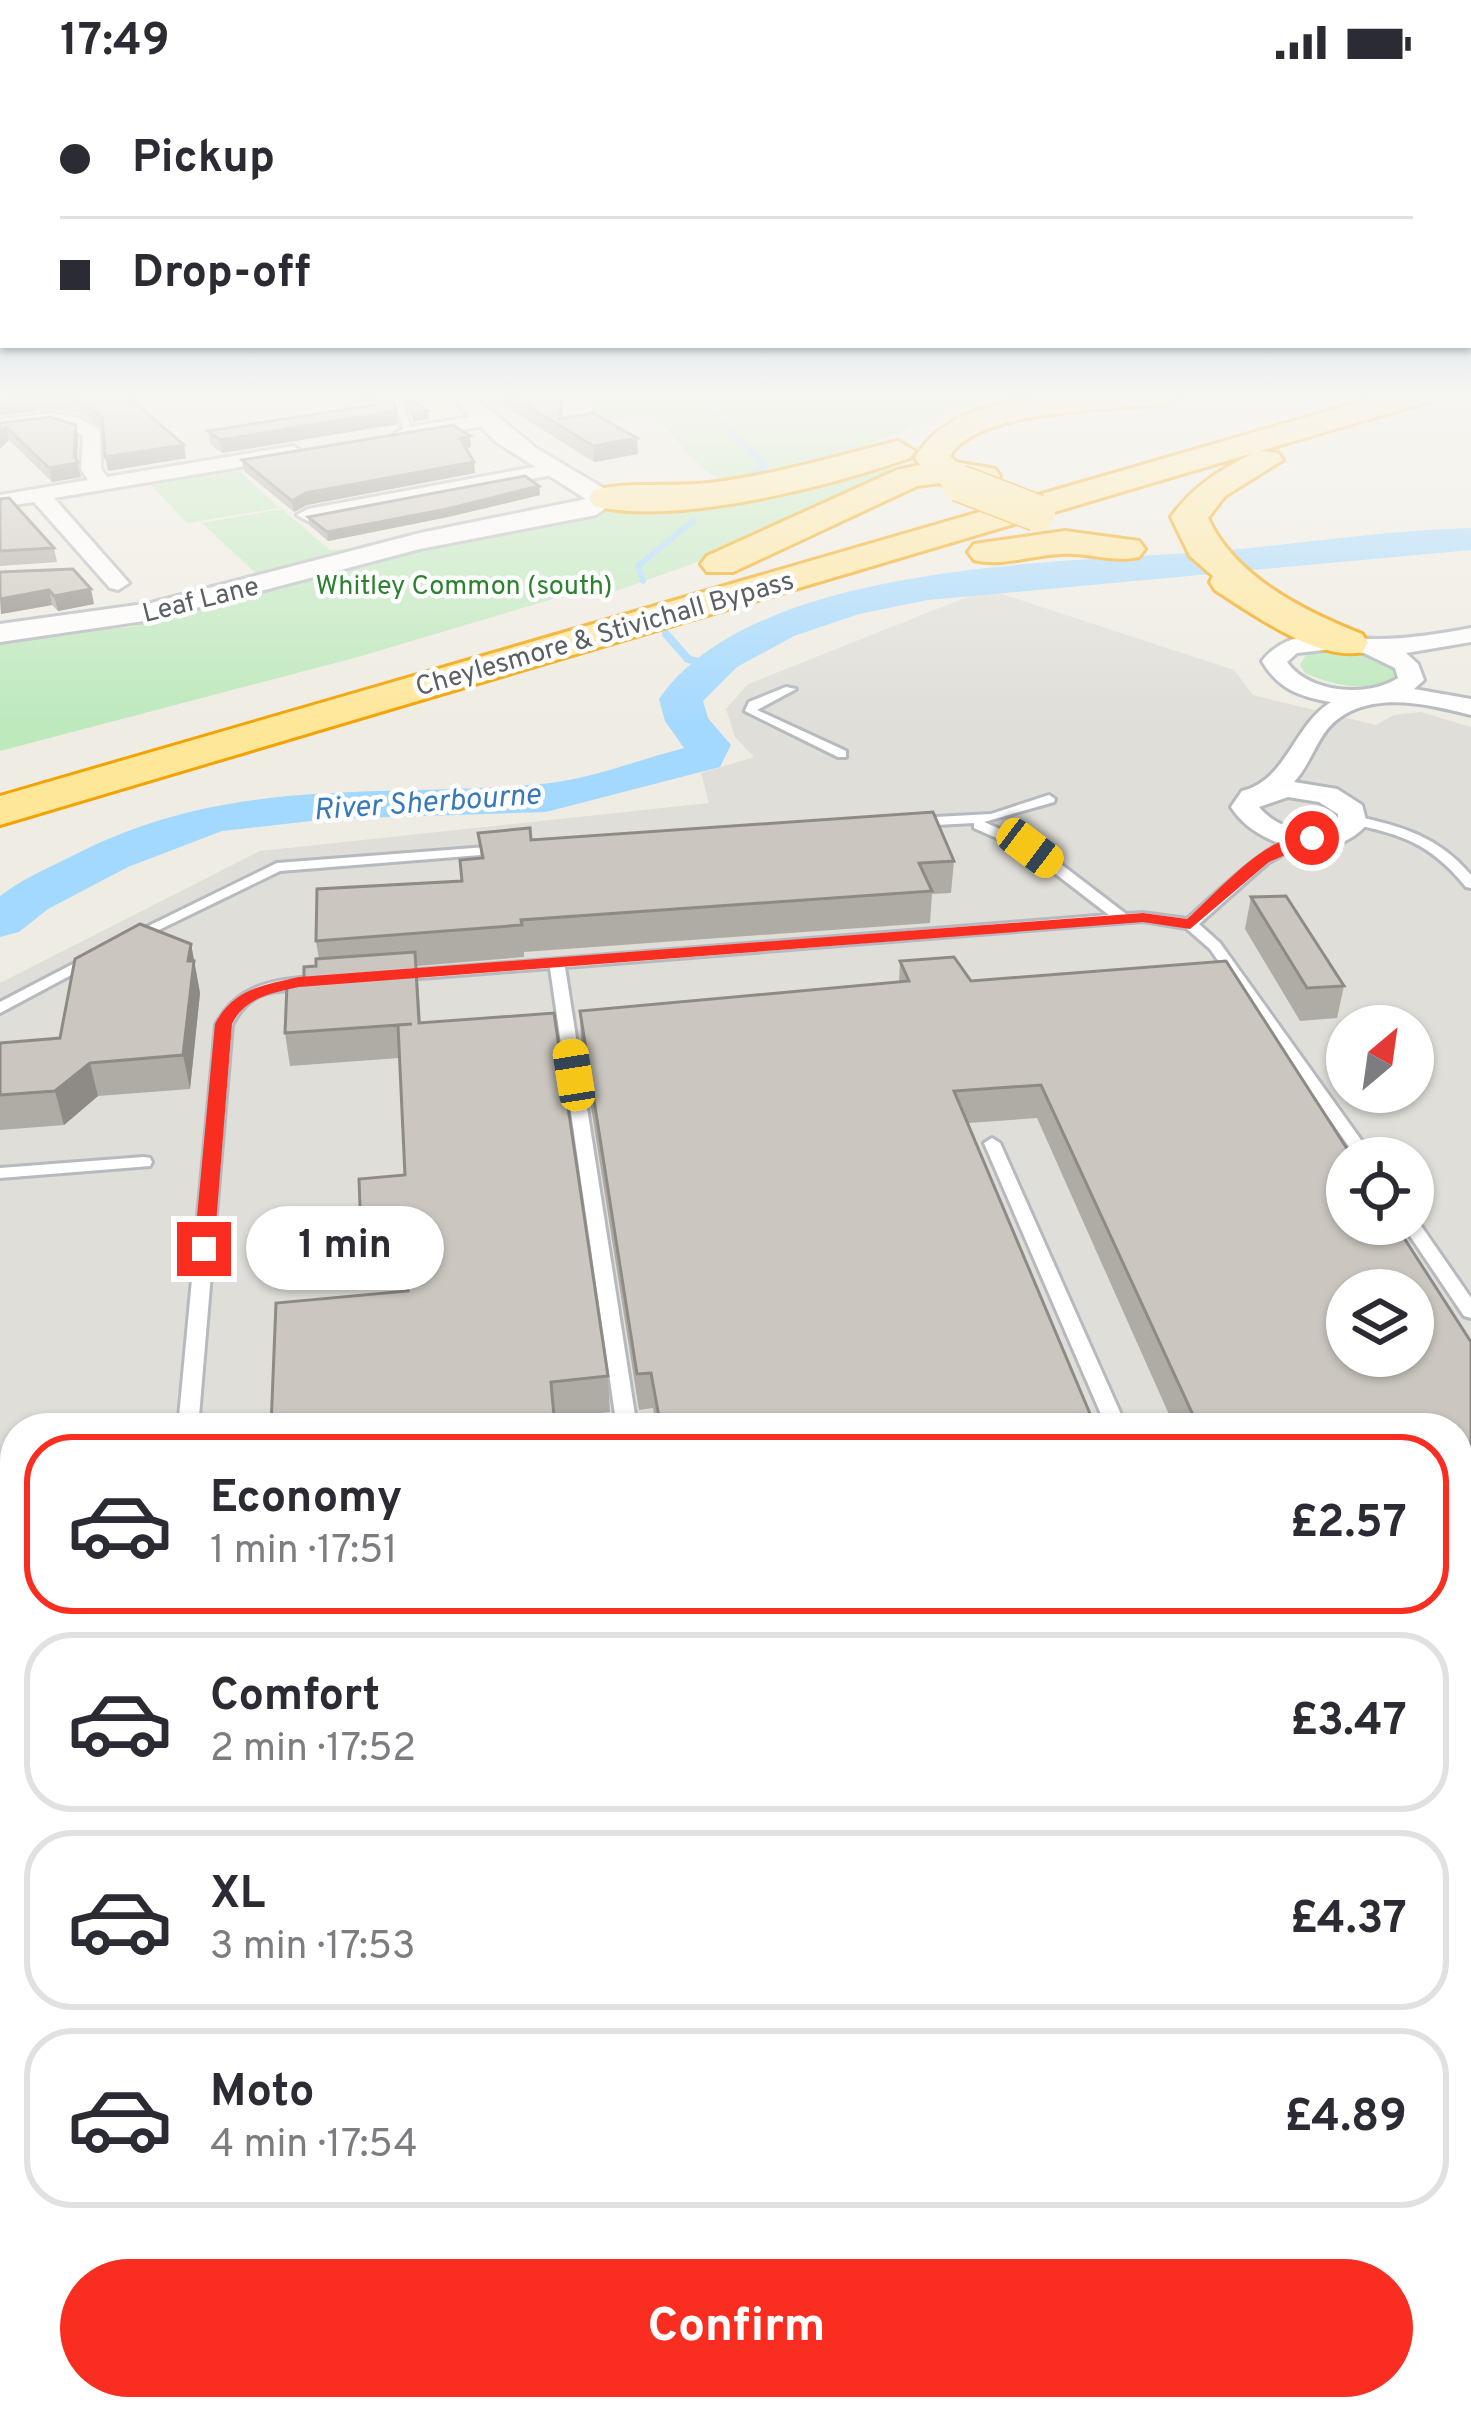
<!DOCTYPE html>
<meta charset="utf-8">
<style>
:root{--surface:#fff;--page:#f2f2f3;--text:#2b2b33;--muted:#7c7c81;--line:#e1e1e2;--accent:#f92d20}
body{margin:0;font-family:Overpass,sans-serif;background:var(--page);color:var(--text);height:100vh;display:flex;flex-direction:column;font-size:45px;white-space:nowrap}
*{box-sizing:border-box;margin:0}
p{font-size:39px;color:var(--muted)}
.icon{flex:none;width:66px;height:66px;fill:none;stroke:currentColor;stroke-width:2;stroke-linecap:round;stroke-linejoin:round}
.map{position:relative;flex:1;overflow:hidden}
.drawer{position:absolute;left:0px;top:1329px;width:1473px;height:1008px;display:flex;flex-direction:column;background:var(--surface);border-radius:48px 48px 0 0;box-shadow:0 3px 9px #0004}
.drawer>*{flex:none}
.top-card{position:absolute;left:0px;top:0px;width:1473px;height:264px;box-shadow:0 3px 9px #0004;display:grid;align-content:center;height:264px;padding:0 60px;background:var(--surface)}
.needle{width:78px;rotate:29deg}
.tools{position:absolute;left:1326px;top:921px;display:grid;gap:24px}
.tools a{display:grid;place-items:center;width:108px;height:108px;border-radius:50%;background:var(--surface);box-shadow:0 3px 9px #0004;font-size:60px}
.end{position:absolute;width:54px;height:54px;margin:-27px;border:15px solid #f92d20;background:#fff;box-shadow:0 0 0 6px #fff}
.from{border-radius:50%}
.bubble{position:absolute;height:84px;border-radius:42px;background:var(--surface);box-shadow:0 3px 9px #0004;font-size:39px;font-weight:700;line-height:84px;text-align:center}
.car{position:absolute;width:36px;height:72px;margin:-36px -18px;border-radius:15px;box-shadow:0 0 9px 3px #0007;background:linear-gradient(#f5c518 24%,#345 0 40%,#f5c518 0 76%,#345 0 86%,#f5c518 0)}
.top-card b{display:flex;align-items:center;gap:42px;height:114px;font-size:45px}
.top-card b+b{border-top:3px solid var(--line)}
.top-card i{width:30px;height:30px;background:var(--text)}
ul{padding:21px 0 0;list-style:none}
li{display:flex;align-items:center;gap:36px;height:180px;margin:0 24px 18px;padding:0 36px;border:6px solid var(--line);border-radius:48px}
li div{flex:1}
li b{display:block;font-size:45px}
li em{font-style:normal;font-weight:700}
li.selected{border-color:var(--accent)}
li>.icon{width:108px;height:108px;stroke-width:1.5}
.button{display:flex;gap:24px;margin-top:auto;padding:24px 60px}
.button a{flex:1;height:138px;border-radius:72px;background:var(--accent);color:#fff;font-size:48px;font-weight:700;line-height:138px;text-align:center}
.status{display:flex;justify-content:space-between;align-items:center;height:84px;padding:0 60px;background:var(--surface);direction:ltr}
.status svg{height:33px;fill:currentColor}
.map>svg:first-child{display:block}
.commercial{fill:#fff5d9}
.industrial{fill:#e0ded8;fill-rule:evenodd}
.green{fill:#bee9bd}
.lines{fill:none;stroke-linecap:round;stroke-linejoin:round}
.stream-far1{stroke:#a4d9ff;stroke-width:6}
.stream{stroke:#a4d9ff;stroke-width:8}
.river{fill:#a4d9ff;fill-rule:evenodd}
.service-casing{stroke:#b6babf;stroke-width:6}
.minor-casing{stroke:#b6babf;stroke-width:6}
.tertiary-casing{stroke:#b6babf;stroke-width:6}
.trunk-casing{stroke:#f3a200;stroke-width:6}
.service{fill:#fff;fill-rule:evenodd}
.minor{fill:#fff;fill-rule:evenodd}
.tertiary{fill:#fff;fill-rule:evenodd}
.trunk{fill:#ffe79a;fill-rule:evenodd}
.trunk-bridge-casing{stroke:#f3a200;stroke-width:39;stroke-linecap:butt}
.trunk-bridge{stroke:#ffe79a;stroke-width:36}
.wall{fill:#afaba5}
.shaded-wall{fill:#8e8b86}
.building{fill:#cbc7c0;stroke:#8e8b86;stroke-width:3;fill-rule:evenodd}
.route{fill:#f92d20}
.labels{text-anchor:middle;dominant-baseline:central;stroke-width:9;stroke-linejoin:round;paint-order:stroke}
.far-park-label{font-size:27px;fill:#2c832f;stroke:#fff}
.far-street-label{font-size:27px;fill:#5b6065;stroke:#fff}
.far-water-label{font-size:30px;font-style:italic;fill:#3779bb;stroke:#fff}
</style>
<div class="status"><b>17:49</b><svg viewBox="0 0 49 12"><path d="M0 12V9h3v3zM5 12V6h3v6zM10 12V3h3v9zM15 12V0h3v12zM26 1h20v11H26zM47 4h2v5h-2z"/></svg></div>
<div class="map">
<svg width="1471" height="2337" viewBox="0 0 1471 2337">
<rect width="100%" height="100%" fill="#efece3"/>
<path class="commercial" d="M 363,311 L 460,311 L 482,337 L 385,353 L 355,329 L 352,322 Z"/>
<path class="industrial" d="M 987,505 L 1234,586 L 1253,611 L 1376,641 L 1394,631 L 1421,628 L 1471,643 L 1471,2337 L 0,2337 L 0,899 L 260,767 L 709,719 L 701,689 L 754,673 L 735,653 L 726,625 L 748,600 ZM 1347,942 L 1413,942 L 1413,1008 L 1347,1008 ZM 1347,1074 L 1413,1074 L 1413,1140 L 1347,1140 ZM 1347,1206 L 1413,1206 L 1413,1272 L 1347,1272 ZM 15,1344 L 1458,1344 L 1458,2322 L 15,2322 Z"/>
<path class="green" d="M 612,311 L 1017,311 C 997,317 975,321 955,327 C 912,340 756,415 718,395 C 698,384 670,347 652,330 L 587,341 L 595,316 Z
M 882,381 L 899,384 L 903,389 L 695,479 L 613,508 L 573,509 L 358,573 L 0,667 L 0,555 L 131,543 L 432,459 L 582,431 L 612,419 Z
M 237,384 L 279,424 L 187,439 L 148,398 Z
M 282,425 L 330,466 L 370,463 L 260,493 L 202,439 Z
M 1331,563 L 1369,567 L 1397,584 L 1396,593 C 1367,609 1334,602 1305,589 L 1300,581 L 1307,569 Z"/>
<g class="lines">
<path class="stream-far1" d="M 704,311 L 733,351 L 765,382 L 749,394
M 643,497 L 638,482 L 693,437"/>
<path class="stream" d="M 666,550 L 688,575 L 709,581"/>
<path class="river" d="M 1471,444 L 1471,466 L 928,516 L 859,530 L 794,552 L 737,583 L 703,617 L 708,634 L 731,661 L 720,683 L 546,728 L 329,735 L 222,747 L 128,783 L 48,825 L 19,848 L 0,853 L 0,812 C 22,795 48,784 72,772 C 230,690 373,715 541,700 C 588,696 638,676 684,664 L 665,637 L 659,615 C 755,477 1063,479 1217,467 C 1302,460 1386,446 1471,444 Z"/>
<g class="service-casing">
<path id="service" d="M 393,311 L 401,311 L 412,351 L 405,349 Z
M 786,603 L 796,605 L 757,626 L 846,667 L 846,673 L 838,673 L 745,627 L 749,618 Z
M 1049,711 L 1055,715 L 1054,718 L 984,738 L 1036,761 L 1126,830 L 1143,829 L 1187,835 C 1215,811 1273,751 1309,750 L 1309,756 L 1269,778 L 1199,840 L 1220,859 L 1374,1074 L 1357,1074 L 1210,865 L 1186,844 L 1143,837 L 565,883 L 637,1344 L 617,1344 L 550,884 L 394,896 L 387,892 L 394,888 L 1109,831 L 1026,767 L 974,744 L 974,739 L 917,742 L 910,738 L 917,734 L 991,730 Z
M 1354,732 C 1402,742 1439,753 1471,791 L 1471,804 L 1466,803 C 1430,759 1403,751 1349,739 L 1349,733 Z
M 500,762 L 505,763 L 505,769 L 280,787 L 136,857 L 131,858 L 124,854 L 277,779 Z
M 96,868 L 103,872 L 101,875 L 0,929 L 0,918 Z
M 311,893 L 325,893 L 332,897 C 298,917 259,888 232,941 L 198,1344 L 178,1344 L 216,941 C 236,903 270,896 311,893 Z
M 992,1054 L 1000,1059 L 1127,1344 L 1107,1344 L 984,1059 Z
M 144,1073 L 150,1074 L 152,1078 L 150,1082 L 0,1094 L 0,1084 Z
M 1413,1135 L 1417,1136 L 1471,1214 L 1471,1234 L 1464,1232 L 1402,1140 L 1413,1140 Z
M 1471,1877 L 1471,1901 L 1458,1902 L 1458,1878 Z
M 1458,2115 L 1468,2119 L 1471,2126 L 1471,2174 L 1461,2170 L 1458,2164 Z
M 87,2322 L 117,2322 L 116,2337 L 86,2337 Z
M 760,2322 L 790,2322 L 792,2337 L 762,2337 Z"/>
</g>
<g class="minor-casing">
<path id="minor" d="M 49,329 L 79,334 L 100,346 L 101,385 L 107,393 L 293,362 L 303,368 L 293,374 L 54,414 L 129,499 L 118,506 L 110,504 L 34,418 L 0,423 L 0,411 L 88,396 L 81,385 L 83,352 C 58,334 29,343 0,348 L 0,336 Z
M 482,331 L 492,337 L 489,341 L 404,356 L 394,350 L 404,344 Z
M 556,379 L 563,381 L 563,389 L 308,437 L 297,431 L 308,425 Z
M 1471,544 L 1471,558 L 1406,569 L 1418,580 L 1424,596 L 1414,605 L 1471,615 L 1471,631 C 1427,620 1368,605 1331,641 C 1316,656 1310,681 1294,698 L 1337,705 L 1362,721 L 1367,740 C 1332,782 1257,765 1231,723 L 1242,707 C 1287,696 1293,642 1331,618 C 1300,613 1278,605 1262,577 C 1292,539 1335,555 1377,555 C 1409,555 1439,550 1471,544 ZM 1333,565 L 1364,569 L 1395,584 L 1398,594 C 1368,614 1308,609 1287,578 L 1297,569 ZM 1288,713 L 1319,718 L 1338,730 L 1338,737 C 1311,752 1279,747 1259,723 Z"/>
</g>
<g class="tertiary-casing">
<path id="tertiary" d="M 449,311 L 472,311 L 536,364 L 620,414 L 596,431 L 420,465 L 151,536 L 0,558 L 0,540 L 151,519 L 420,449 L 586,415 L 496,358 Z"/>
</g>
<g class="trunk-casing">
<path id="trunk" d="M 1064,311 L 1183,311 L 1167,320 C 1116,325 977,325 950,372 L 956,378 L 995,385 L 1000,392 L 995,399 L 975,401 L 959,409 L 939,399 L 917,402 L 733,488 L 707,488 L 701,480 L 707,472 L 897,386 L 920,381 L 915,374 C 946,322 1008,318 1064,311 Z
M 1383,311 L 1432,311 L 1427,318 L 1260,367 L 1278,369 L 1283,376 L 1225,412 L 1208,434 C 1235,493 1304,527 1362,550 L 1368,559 L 1362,568 C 1319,578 1251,529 1215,506 L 1210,498 L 1213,492 L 1190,472 L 1171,433 C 1193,402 1219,387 1253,369 L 0,741 L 0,712 Z
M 898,357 L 915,367 L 910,374 C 830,402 677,442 594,422 L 589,414 L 594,406 C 632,397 676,404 716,398 C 778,390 837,372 898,357 Z
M 1065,447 L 1139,457 L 1145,465 L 1139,473 C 1113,479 1088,468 1061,470 C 1032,471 1002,483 974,476 L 968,468 L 974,460 Z"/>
</g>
<use href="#service" class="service"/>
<use href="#minor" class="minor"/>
<use href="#tertiary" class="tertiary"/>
<use href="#trunk" class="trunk"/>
<g class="trunk-bridge-casing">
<path id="trunk-bridge" d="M 959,399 L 1037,429"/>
</g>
<use href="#trunk-bridge" class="trunk-bridge"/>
</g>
<path class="wall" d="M 0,311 L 126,311 L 186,374 L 108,387 L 103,345 L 81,330 L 48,325 Z
M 211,311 L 392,311 L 398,340 L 222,369 L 210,360 L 208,347 L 374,321 L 373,316 Z
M 502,311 L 563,311 L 562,334 L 637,354 L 638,370 L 594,378 L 503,321 Z
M 0,339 L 76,341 L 78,355 L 77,377 L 81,393 L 52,398 L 9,356 Z
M 470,352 L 471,363 L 466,364 L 475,389 L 307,421 L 294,428 L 244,387 L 242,376 Z
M 539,402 L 540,411 L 448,433 L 328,457 L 309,441 L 308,433 Z
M 0,415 L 54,464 L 57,478 L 0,482 Z
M 0,488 L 94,520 L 58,527 L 52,521 L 1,530 Z
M 478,749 L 531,756 L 954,777 L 951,809 L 932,810 L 930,839 L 524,868 L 524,873 L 417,882 L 421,939 L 608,1292 L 610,1328 L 554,1334 L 271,1343 L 408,1207 L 407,1179 L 366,1184 L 361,1149 L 405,1091 L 399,974 L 290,982 L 285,949 L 304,900 L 319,875 L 316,857 L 462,797 L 481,774 Z
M 1251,813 L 1344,902 L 1337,934 L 1300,937 L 1245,845 Z
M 191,860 L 200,909 L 190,1005 L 98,1012 L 64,1041 L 0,1046 L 0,959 L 60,954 Z
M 900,877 L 971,897 L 1471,1258 L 1471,1821 L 1458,1823 L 1458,1344 L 1175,1344 L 1037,1034 L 968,1039 L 1096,1344 L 656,1344 L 653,1324 L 639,1326 L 581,960 L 580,927 L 899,898 Z
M 15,1718 L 15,2171 L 0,2173 L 0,1747 Z
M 572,2322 L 679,2322 L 675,2337 L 578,2337 L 573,2330 Z
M 829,2322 L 1458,2322 L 1471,2337 L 832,2337 Z"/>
<path class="shaded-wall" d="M 46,312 L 48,325 L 0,332 L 0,319 Z
M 396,327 L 398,340 L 222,369 L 220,356 Z
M 428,327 L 429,335 L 413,338 L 412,330 Z
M 76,341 L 78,355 L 77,379 L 81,393 L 52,398 L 49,384 L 74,371 Z
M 6,343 L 9,356 L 0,365 L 0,349 Z
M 470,352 L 471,363 L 461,365 L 460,354 Z
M 637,354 L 638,370 L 594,378 L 593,362 Z
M 184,361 L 186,374 L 108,387 L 105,373 Z
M 474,378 L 475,389 L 307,421 L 294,428 L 292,417 L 306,409 Z
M 539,402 L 540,411 L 448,433 L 328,457 L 327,448 Z
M 91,505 L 94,520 L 58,527 L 54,512 Z
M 49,506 L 52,521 L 1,530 L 0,515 Z
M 191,860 L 200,909 L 190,1005 L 183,971 L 188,877 Z
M 90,979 L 98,1012 L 64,1041 L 55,1007 Z
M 47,2322 L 61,2322 L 66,2332 L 65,2337 L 46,2337 Z
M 659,2322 L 679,2322 L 675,2337 L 639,2337 Z"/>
<path class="building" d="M 0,311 L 126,311 L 184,361 L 105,373 L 102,333 L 79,317 L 46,312 L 0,319 Z
M 373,311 L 392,311 L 396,327 L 220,356 L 208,347 L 374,321 Z
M 510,311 L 562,311 L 560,335 L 593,329 L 637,354 L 593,362 Z
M 408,314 L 428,327 L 412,330 Z
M 50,333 L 76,341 L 74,371 L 78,379 L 49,384 L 6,343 L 0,349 L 0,339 Z
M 453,341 L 470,352 L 460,354 L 474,378 L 306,409 L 292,417 L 242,376 Z
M 525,392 L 539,402 L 447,425 L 327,448 L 308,433 Z
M 9,414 L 54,464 L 0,467 L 0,415 Z
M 73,485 L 91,505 L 54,512 L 49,506 L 0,515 L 0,488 Z
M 933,728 L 954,777 L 919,779 L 932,807 L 521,836 L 522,841 L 316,857 L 317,805 L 462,797 L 460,776 L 483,774 L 478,749 L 530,744 L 531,756 Z
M 1286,812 L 1344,902 L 1307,904 L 1251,813 Z
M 140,840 L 191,860 L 188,877 L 194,877 L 183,971 L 90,979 L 55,1007 L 0,1011 L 0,959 L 60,954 L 75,875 Z
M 415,868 L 419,939 L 554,929 L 608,1292 L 551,1298 L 555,1344 L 256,1344 L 271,1343 L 276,1219 L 408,1207 L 406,1143 L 361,1149 L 359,1095 L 405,1091 L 398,941 L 412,940 L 285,949 L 287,901 L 304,900 L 304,883 L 316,882 L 316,875 Z
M 954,873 L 971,897 L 1226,877 L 1353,1074 L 1347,1074 L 1347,1140 L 1395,1140 L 1471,1258 L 1471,1787 L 1458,1789 L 1458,1344 L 1199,1344 L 1041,1001 L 954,1007 L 1096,1344 L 661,1344 L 651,1289 L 637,1290 L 580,927 L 909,897 L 900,877 ZM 1347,1206 L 1413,1206 L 1413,1272 L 1347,1272 Z
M 15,1718 L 15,2135 L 0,2137 L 0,1747 L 5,1719 Z
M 1458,2202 L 1471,2233 L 1471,2337 L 840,2337 L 837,2322 L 1458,2322 Z
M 15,2305 L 15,2322 L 47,2322 L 46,2337 L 0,2337 L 0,2307 Z
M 585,2322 L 659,2322 L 650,2333 L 639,2337 L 602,2337 L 590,2331 Z"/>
<linearGradient id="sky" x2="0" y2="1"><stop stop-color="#8dc3f1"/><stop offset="0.49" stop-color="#f8f6f2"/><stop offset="1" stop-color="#f8f6f2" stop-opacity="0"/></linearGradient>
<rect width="1471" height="638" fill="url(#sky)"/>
<path class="route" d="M 1312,750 L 1318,757 L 1269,778 L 1190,845 L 1143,838 L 299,903 C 272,909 245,913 232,940 L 214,1165 L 204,1171 L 194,1165 L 215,940 C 233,905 263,901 299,893 L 1143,829 L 1187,835 C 1219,807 1266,749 1312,750 Z"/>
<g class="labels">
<g class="far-park-label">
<text x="464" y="503">Whitley Common (south)</text>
</g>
<g class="far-street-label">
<text transform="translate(201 517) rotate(-14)">Leaf Lane</text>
<text transform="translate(605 551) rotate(-16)">Cheylesmore &amp; Stivichall Bypass</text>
</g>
<g class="far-water-label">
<text transform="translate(427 720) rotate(-4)">River Sherbourne</text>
</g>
</g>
</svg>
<div class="tools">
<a><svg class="needle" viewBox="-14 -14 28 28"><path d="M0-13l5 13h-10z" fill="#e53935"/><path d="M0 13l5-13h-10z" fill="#7c7c81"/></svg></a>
<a><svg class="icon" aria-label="locate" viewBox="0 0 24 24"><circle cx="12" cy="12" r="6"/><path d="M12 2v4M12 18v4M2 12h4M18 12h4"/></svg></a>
<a><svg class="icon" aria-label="layers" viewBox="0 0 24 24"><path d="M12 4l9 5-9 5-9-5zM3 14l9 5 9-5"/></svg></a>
</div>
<i class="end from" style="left:1312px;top:754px"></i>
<i class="end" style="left:204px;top:1165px"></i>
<div class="bubble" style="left:246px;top:1122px;width:198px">1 min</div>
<i class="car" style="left:1030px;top:764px;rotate:127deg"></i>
<i class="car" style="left:574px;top:991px;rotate:351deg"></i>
<div class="top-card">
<b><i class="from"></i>Pickup</b>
<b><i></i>Drop-off</b>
</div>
<section class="drawer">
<ul>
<li class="selected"><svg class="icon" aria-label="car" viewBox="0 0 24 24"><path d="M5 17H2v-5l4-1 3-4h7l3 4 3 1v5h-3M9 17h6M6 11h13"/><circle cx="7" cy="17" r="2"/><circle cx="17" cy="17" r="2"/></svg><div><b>Economy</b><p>1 min · 17:51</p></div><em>£2.57</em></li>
<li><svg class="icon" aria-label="car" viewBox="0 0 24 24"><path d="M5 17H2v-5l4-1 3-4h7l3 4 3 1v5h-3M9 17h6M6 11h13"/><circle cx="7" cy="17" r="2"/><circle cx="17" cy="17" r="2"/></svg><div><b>Comfort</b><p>2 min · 17:52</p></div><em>£3.47</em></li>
<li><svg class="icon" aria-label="car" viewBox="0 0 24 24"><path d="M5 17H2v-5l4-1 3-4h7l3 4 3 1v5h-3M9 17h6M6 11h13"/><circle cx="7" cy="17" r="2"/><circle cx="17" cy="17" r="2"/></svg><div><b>XL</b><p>3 min · 17:53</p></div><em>£4.37</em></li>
<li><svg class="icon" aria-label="car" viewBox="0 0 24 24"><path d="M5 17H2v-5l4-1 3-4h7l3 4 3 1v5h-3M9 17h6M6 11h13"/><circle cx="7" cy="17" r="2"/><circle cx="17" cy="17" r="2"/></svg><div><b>Moto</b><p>4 min · 17:54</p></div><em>£4.89</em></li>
</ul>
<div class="button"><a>Confirm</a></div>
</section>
</div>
